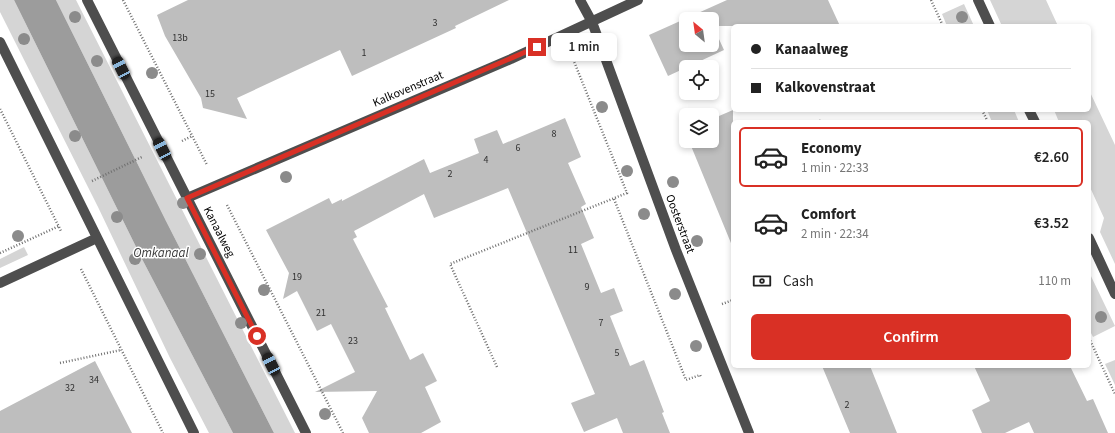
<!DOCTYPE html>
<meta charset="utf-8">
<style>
:root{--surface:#fff;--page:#f2f2f2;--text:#222;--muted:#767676;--line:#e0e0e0;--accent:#d93025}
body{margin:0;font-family:"Source Sans 3",sans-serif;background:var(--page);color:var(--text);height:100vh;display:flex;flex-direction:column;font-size:15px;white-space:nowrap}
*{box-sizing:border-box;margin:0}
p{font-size:13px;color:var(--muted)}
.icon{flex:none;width:22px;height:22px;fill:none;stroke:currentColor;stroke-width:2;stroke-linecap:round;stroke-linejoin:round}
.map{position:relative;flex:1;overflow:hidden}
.side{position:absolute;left:731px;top:120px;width:360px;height:248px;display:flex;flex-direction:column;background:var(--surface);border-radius:6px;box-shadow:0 2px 6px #0003}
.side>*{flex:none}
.top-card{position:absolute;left:731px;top:24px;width:360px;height:88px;border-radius:6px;box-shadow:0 2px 6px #0003;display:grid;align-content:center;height:88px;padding:0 20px;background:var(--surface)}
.needle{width:26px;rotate:331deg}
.controls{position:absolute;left:679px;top:12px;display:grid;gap:8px}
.controls a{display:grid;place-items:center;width:40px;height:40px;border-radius:6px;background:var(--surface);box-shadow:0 2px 6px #0003;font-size:20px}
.end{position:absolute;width:18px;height:18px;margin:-9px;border:5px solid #d93025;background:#fff;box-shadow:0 0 0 2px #fff}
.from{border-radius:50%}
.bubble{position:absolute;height:28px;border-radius:6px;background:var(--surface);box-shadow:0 2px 6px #0003;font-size:13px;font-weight:600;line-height:28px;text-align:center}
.car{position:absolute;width:12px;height:24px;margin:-12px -6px;border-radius:5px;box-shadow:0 0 3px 1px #0007;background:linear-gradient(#222 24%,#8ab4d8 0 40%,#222 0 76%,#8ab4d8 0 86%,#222 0)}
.top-card b{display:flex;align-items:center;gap:14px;height:38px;font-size:15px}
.top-card b+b{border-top:1px solid var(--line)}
.top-card i{width:10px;height:10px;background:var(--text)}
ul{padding:7px 0 0;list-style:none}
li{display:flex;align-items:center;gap:12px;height:60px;margin:0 8px 6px;padding:0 12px;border:2px solid transparent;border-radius:6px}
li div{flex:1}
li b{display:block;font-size:15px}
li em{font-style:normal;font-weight:600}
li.current{border-color:var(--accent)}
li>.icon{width:36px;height:36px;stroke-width:1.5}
.pay{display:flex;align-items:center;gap:10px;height:44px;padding:0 20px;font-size:15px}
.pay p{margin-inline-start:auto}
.primary-button{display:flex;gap:8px;margin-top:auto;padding:8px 20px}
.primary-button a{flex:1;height:46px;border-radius:6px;background:var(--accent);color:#fff;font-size:16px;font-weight:600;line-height:46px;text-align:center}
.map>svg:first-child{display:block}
.green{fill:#d5d5d5}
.water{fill:#9c9c9c}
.building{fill:#bebebe;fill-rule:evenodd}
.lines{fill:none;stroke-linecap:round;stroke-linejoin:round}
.path{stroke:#707070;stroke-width:2.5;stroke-dasharray:1 2;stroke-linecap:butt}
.minor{stroke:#4e4e4e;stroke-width:10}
.tree{fill:#8b8b8b}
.route{stroke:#d93025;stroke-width:5}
.labels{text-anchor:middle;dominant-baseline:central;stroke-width:3;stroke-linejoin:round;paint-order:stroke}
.number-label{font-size:10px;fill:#303030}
.street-label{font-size:12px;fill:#000;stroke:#fff}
.water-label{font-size:13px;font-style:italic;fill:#3d3d3d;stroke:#fff}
</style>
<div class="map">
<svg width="1115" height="433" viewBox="0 0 1115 433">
<rect width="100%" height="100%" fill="#fff"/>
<path class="green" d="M 0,0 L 14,0 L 142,259 L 233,433 L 209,433 L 170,358 L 98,207 L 0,12 Z
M 56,0 L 76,0 L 295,433 L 274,433 L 166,221 Z
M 990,0 L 1046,0 L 1058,26 L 1002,26 Z
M 964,4 L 974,26 L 947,26 L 942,14 Z
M 1089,90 L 1115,145 L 1115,264 L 1100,232 L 1104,218 L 1089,185 L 1089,122 L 1059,122 L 1054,110 L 1089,110 Z
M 987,110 L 1014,110 L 1019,122 L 992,122 Z
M 24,247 L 28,255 L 0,268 L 0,259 Z
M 1089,272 L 1115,326 L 1093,337 L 1089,329 Z
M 1115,360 L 1115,385 L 1105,364 Z"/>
<path class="water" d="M 14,0 L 56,0 L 166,221 L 274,433 L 233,433 L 142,259 Z"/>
<path class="building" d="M 188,0 L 509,0 L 455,26 L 456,28 L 352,76 L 340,50 L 237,98 L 247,119 L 203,108 L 201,98 L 165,36 L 157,15 Z
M 727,0 L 828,0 L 840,26 L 713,26 L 724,50 L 668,76 L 649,35 ZM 686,19 L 712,19 L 712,45 L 686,45 Z
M 733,110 L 733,248 L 689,141 L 712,141 L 712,119 Z
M 565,118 L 581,157 L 568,163 L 586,204 L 581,207 L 594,238 L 581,244 L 601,293 L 614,288 L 623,311 L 610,316 L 630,366 L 644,360 L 664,412 L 662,413 L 670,433 L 623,433 L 617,418 L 584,432 L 571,403 L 595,394 L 508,188 L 434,218 L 424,194 L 354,231 L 357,237 L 353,239 L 355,243 L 388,307 L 385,308 L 410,360 L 423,353 L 437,381 L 425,387 L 441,422 L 421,433 L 369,433 L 362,418 L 377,391 L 315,392 L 355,372 L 331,324 L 317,331 L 297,291 L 283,299 L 289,273 L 266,230 L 329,198 L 332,204 L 342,199 L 342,201 L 424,159 L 430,173 L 479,153 L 474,139 L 497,130 L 503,144 Z
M 95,361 L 132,433 L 0,433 L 0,411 Z
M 822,366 L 870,366 L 897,433 L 850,433 Z
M 974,366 L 1070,366 L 1087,401 L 1093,399 L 1108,433 L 1034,433 L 1029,422 L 1005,433 L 982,433 L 972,410 L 990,401 Z"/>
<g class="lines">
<path class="path" d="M 123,0 L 207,165
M 931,0 L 943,26
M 0,109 L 61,231
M 982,110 L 988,122
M 819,120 L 820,122
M 182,141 L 192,136
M 92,181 L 142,157
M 614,199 L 686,380 L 700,375 L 701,377
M 227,205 L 343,433
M 0,253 L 59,226
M 81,269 L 163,433
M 722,304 L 733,300
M 1089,338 L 1115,394
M 60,363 L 121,350
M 497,367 L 450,264 L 627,193 L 571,54"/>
<path class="minor" d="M 87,0 L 306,433
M 580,0 L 592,22 L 676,250 L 749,433
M 978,0 L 990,26
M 0,42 L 194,433
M 1029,110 L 1035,122
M 187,198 L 511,59 L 638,0
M 1089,238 L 1115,294
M 0,283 L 97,238"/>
</g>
<g class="tree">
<circle cx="75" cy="17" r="6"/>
<circle cx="962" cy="17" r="6"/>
<circle cx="24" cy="39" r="6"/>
<circle cx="97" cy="61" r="6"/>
<circle cx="152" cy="73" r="6"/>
<circle cx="602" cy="107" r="6"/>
<circle cx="75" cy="136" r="6"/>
<circle cx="627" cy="171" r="6"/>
<circle cx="286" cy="177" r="6"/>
<circle cx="673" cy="182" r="6"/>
<circle cx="183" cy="203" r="6"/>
<circle cx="644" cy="214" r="6"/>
<circle cx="117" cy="217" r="6"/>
<circle cx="18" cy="236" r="6"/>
<circle cx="697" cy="241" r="6"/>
<circle cx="200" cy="254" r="6"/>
<circle cx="135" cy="259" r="6"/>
<circle cx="264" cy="290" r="6"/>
<circle cx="675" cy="294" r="6"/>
<circle cx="1101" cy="317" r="6"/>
<circle cx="241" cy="323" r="6"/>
<circle cx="696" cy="346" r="6"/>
<circle cx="325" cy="414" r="6"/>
</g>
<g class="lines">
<path class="route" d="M 257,336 L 187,198 L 537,47"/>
</g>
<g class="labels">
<g class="number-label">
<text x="435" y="23">3</text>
<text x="180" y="38">13b</text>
<text x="364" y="53">1</text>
<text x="210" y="94">15</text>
<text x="554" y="134">8</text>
<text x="518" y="148">6</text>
<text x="486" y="160">4</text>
<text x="450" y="174">2</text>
<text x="573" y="250">11</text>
<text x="297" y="277">19</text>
<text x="587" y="287">9</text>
<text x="321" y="313">21</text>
<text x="601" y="323">7</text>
<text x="353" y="341">23</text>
<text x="617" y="353">5</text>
<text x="94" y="380">34</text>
<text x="70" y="388">32</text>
<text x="847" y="405">2</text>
</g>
<g class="street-label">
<text transform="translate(408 89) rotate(-23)">Kalkovenstraat</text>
<text transform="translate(680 224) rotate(69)">Oosterstraat</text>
<text transform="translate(219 232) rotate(63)">Kanaalweg</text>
</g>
<g class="water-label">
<text x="161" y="253">Omkanaal</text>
</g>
</g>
</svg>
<div class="controls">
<a><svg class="needle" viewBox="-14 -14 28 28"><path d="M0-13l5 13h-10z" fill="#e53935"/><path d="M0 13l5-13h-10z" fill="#767676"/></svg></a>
<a><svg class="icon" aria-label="locate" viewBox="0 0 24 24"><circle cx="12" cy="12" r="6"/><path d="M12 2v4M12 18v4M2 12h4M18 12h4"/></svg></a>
<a><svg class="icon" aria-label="layers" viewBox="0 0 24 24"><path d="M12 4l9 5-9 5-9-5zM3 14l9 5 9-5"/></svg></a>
</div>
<i class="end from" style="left:257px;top:336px"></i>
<i class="end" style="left:537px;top:47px"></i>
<div class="bubble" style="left:551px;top:33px;width:66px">1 min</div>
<i class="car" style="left:121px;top:68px;rotate:333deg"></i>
<i class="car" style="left:162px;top:149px;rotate:333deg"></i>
<i class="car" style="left:271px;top:364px;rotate:333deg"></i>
<div class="top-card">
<b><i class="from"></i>Kanaalweg</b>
<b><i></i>Kalkovenstraat</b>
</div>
<section class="side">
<ul>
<li class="current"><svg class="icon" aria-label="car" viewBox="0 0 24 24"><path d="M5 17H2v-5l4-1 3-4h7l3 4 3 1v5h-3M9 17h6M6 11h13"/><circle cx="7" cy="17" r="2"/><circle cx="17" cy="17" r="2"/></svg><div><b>Economy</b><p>1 min · 22:33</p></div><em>€2.60</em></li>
<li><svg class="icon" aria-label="car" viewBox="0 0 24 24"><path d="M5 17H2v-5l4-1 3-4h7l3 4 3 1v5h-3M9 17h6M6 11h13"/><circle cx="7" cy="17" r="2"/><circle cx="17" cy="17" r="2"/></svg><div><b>Comfort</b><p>2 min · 22:34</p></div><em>€3.52</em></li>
</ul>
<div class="pay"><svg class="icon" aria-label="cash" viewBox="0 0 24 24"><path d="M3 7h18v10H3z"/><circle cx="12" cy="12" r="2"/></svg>Cash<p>110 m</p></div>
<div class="primary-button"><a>Confirm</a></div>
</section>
</div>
